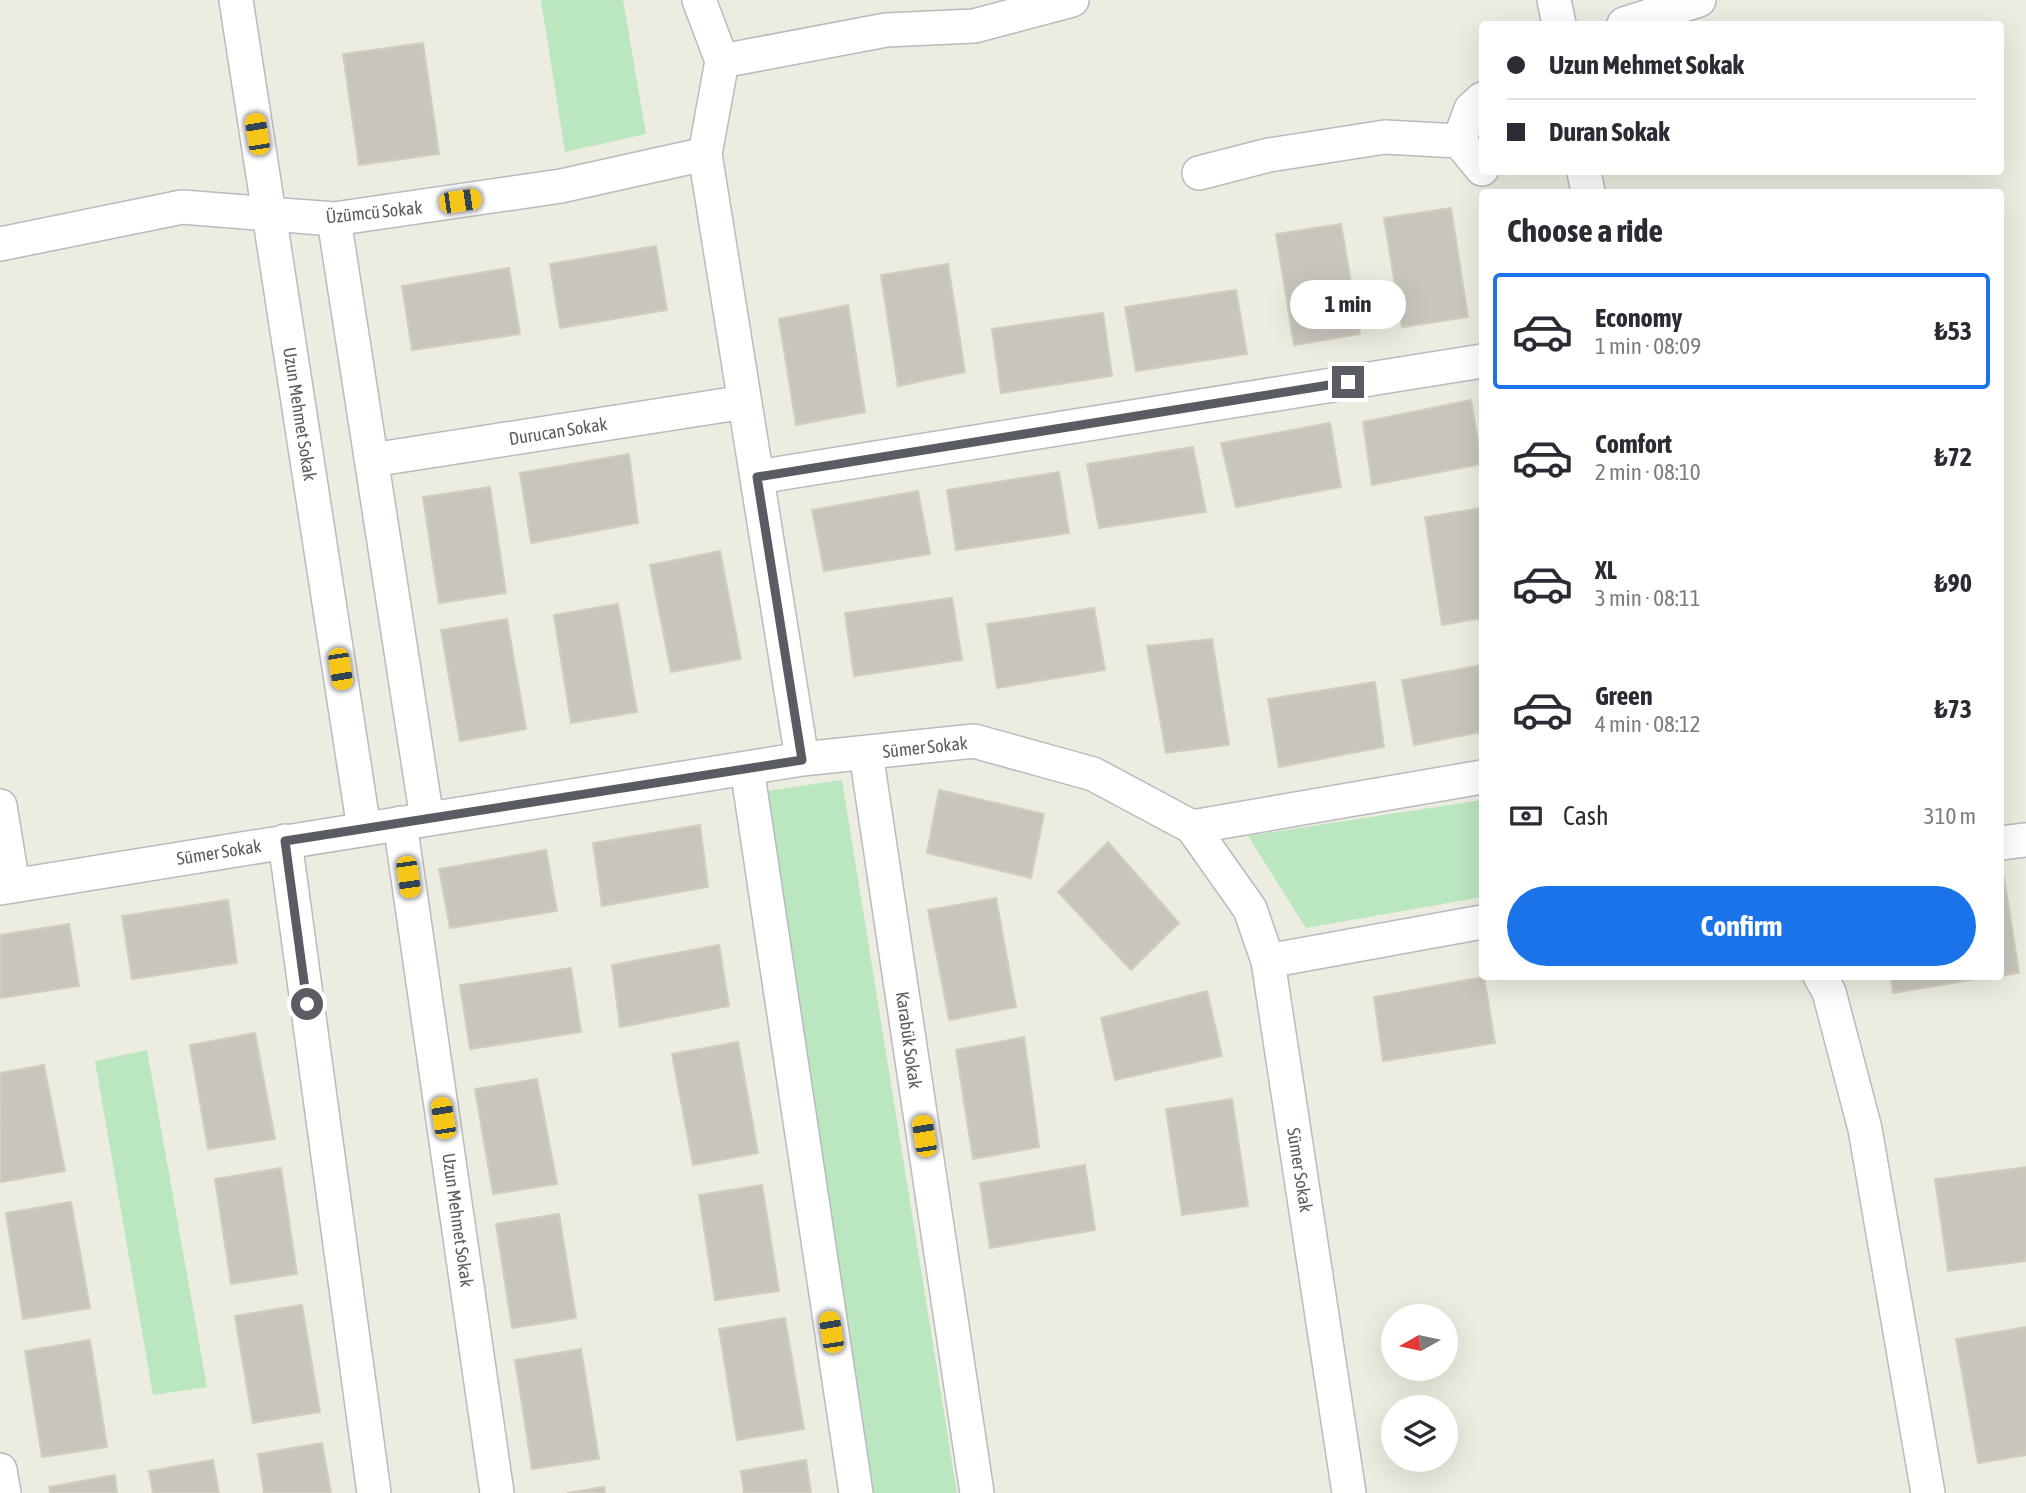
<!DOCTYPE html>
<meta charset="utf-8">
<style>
:root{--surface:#fff;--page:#f7f7f7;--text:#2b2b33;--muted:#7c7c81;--line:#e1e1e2;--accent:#1a73e8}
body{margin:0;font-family:"Asap Condensed",sans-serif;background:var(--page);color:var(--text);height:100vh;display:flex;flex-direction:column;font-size:26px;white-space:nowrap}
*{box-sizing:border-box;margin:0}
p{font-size:23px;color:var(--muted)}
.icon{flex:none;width:38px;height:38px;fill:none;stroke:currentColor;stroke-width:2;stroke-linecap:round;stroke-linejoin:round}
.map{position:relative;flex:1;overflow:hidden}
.drawer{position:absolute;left:1479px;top:189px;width:525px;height:791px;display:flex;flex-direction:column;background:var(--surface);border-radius:7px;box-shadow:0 7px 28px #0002}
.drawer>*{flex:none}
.top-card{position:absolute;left:1479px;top:21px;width:525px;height:154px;border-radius:7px;box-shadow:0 7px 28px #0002;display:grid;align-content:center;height:154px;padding:0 28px;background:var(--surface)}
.needle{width:46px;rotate:261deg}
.fabs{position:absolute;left:1381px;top:1304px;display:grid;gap:14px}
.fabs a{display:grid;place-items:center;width:77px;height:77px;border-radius:50%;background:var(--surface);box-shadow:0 7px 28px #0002;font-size:35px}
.end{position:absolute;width:32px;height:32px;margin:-16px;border:9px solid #595c62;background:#fff;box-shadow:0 0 0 4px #fff}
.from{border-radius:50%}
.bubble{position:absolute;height:49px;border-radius:24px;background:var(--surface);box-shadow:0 7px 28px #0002;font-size:23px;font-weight:700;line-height:49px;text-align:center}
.car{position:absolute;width:21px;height:42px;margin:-21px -10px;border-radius:9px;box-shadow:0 0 5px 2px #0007;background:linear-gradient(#f5c518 24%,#345 0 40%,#f5c518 0 76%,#345 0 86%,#f5c518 0)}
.top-card b{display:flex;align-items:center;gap:24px;height:66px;font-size:26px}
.top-card b+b{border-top:2px solid var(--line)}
.top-card i{width:18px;height:18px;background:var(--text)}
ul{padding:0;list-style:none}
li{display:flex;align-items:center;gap:21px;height:116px;margin:0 14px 10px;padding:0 14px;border:4px solid transparent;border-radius:7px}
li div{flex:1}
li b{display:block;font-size:26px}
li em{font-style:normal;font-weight:700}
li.active{border-color:var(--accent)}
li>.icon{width:63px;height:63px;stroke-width:1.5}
h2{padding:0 28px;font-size:32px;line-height:84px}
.pay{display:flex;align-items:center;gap:18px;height:77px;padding:0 28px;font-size:26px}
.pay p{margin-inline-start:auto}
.primary-button{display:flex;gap:14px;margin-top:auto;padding:14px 28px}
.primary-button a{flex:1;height:80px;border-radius:42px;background:var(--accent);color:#fff;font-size:28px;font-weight:700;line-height:80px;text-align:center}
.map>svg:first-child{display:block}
.green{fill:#bae6c0}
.building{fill:#c8c5bd;stroke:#d2cebe;stroke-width:2}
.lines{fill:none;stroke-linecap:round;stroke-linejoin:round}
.street-casing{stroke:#b8bac0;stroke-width:36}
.street{stroke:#fff;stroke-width:33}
.route{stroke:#595c62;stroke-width:9}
.labels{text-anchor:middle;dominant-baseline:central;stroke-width:5;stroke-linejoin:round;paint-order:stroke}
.street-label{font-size:18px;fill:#595c62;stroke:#fff}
</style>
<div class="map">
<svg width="2026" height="1493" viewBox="0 0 2026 1493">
<rect width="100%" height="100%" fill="#edece0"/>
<path class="green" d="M 541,0 L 623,0 L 646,134 L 565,152 Z
M 842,780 L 957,1493 L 874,1493 L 766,791 Z
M 1482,800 L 1482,897 L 1306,928 L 1248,836 Z
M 147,1050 L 207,1387 L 153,1395 L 95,1061 Z"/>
<path class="building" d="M 423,43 L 439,154 L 359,165 L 343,54 Z
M 1451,208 L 1468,317 L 1402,327 L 1384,218 Z
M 1341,224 L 1360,334 L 1294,345 L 1276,234 Z
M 656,246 L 667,310 L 560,328 L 550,264 Z
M 948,264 L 965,372 L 898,386 L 881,275 Z
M 509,268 L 520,334 L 412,350 L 402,286 Z
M 1236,290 L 1247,354 L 1136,371 L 1125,307 Z
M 848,305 L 865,412 L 796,425 L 779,319 Z
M 1103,313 L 1112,376 L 1001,393 L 992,329 Z
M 1471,400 L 1482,464 L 1372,485 L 1363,422 Z
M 1330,423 L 1341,487 L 1236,507 L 1221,443 Z
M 1193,447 L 1206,512 L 1099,528 L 1087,464 Z
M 629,454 L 638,523 L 531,543 L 520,473 Z
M 1059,472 L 1069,533 L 956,550 L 947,490 Z
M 490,487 L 506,593 L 439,603 L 423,497 Z
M 918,491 L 930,554 L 824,571 L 812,510 Z
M 1482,508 L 1482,618 L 1442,625 L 1425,517 Z
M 720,551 L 741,659 L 671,672 L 650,565 Z
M 952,598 L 962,660 L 854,676 L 845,613 Z
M 618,604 L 637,712 L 571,723 L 554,615 Z
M 1094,608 L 1105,670 L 997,688 L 987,624 Z
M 507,619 L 526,729 L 460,741 L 441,630 Z
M 1212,639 L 1229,745 L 1166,753 L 1147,646 Z
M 1482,665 L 1482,732 L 1414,745 L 1402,680 Z
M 1375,682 L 1384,747 L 1279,767 L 1268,699 Z
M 939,790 L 1044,814 L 1031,878 L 927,853 Z
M 700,825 L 708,887 L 602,906 L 593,843 Z
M 1108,842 L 1179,923 L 1131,970 L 1058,892 Z
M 546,850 L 557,911 L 450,928 L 439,869 Z
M 2004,877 L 2019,973 L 2000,976 L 2000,878 Z
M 996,898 L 1016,1007 L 949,1020 L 928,910 Z
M 228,900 L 237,963 L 132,979 L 122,916 Z
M 69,924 L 79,986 L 0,998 L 0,935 Z
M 719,945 L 729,1006 L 620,1027 L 612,965 Z
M 571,968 L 581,1032 L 470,1049 L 460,985 Z
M 1891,976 L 1994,976 L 1893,993 Z
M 1484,977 L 1495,1043 L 1383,1061 L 1374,997 Z
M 1207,991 L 1222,1056 L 1115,1080 L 1101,1018 Z
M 255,1033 L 275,1139 L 208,1149 L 190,1045 Z
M 1024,1037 L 1039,1147 L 973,1159 L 956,1050 Z
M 738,1042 L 758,1153 L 693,1165 L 672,1054 Z
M 44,1065 L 65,1171 L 1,1182 L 0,1073 Z
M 537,1079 L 557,1184 L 493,1194 L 475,1089 Z
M 1232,1099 L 1248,1206 L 1182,1215 L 1166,1109 Z
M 1085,1165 L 1095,1230 L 990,1248 L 980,1183 Z
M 2026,1167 L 2026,1261 L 1948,1271 L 1935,1179 Z
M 281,1168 L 297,1274 L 231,1284 L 215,1179 Z
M 762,1185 L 779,1291 L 715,1300 L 699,1195 Z
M 71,1202 L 90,1308 L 23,1319 L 6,1213 Z
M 559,1214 L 576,1318 L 512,1328 L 496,1224 Z
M 302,1305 L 320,1412 L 253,1423 L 235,1316 Z
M 785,1318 L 804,1429 L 737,1440 L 719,1329 Z
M 2026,1327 L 2026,1455 L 1978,1463 L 1956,1339 Z
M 90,1340 L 107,1447 L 42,1457 L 25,1351 Z
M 581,1349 L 599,1459 L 532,1469 L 515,1360 Z
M 322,1443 L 331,1493 L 264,1493 L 258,1454 Z
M 213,1460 L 219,1493 L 153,1493 L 149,1471 Z
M 806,1460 L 811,1493 L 744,1493 L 741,1471 Z
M 115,1475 L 117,1493 L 50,1493 L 49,1487 Z
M 604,1487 L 605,1493 L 567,1493 Z"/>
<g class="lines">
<g class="street-casing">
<path id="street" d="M 236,0 L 364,829
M 699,0 L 722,61 L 705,154 L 802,759
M 1554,0 L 1559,24
M 1624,24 L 1699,0
M 722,61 L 886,30 L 974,26 L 1072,0
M 1459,141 L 1471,109 L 1482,99
M 1584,172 L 1588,192
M 1199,173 L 1269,155 L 1385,137 L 1459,141 L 1482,169
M 334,219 L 427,819
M 0,244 L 182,207 L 334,219 L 561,186 L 705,154
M 372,460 L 745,402
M 757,477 L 1482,361
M 866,753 L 977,1493
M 747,768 L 856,1493
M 0,806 L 13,885
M 400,823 L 497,1493
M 1192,827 L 1482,777
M 285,841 L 374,1493
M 2000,843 L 2026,840
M 0,888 L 802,759 L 974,741 L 1093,774 L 1192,827 L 1250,909 L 1268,961 L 1349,1493
M 1268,961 L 1482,922
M 1820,976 L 1829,992 L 1865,1129 L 1928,1493
M 0,1470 L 4,1493"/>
</g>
<use href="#street" class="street"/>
</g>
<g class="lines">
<path class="route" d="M 307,1004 L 285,841 L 802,760 L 757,477 L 1348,382"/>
</g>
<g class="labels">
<g class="street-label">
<text transform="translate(374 212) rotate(-6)">Üzümcü Sokak</text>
<text transform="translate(300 414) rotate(81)">Uzun Mehmet Sokak</text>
<text transform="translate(558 431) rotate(-9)">Durucan Sokak</text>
<text transform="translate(925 747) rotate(-6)">Sümer Sokak</text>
<text transform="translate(219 852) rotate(-9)">Sümer Sokak</text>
<text transform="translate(909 1040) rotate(82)">Karabük Sokak</text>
<text transform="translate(1300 1170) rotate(81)">Sümer Sokak</text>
<text transform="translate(458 1220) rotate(82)">Uzun Mehmet Sokak</text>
</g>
</g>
</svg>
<div class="fabs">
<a><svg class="needle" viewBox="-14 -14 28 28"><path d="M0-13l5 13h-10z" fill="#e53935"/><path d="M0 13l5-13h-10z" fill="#7c7c81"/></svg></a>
<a><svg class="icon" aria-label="layers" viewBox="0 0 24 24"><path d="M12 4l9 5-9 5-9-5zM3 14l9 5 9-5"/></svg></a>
</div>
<i class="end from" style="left:307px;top:1004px"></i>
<i class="end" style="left:1348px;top:382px"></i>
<div class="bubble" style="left:1290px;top:280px;width:116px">1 min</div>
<i class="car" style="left:257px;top:134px;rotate:351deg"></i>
<i class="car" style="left:460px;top:201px;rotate:82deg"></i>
<i class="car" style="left:340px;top:669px;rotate:171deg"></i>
<i class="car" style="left:408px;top:877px;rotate:172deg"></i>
<i class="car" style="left:443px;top:1118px;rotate:351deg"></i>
<i class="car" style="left:924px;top:1136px;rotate:351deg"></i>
<i class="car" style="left:831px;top:1332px;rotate:351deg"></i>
<div class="top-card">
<b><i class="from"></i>Uzun Mehmet Sokak</b>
<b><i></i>Duran Sokak</b>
</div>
<section class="drawer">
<h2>Choose a ride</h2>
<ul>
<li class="active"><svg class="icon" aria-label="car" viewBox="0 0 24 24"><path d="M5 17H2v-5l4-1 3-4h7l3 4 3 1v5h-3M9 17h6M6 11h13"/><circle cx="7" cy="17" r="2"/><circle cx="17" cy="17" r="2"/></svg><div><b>Economy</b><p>1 min · 08:09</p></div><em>₺53</em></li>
<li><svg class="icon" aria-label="car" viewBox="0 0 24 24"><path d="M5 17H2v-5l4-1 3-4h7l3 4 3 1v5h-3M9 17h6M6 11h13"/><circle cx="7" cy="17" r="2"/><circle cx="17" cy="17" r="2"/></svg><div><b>Comfort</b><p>2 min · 08:10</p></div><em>₺72</em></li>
<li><svg class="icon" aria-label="car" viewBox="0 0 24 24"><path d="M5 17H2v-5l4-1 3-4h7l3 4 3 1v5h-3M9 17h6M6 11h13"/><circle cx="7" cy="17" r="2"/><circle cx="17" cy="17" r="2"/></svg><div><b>XL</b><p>3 min · 08:11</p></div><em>₺90</em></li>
<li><svg class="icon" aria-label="car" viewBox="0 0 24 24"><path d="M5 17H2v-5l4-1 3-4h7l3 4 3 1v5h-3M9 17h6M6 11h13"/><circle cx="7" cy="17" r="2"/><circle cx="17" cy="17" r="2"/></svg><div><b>Green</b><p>4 min · 08:12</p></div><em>₺73</em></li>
</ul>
<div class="pay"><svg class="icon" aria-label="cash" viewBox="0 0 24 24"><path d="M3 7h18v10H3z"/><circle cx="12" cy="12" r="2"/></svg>Cash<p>310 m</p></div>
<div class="primary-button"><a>Confirm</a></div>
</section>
</div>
